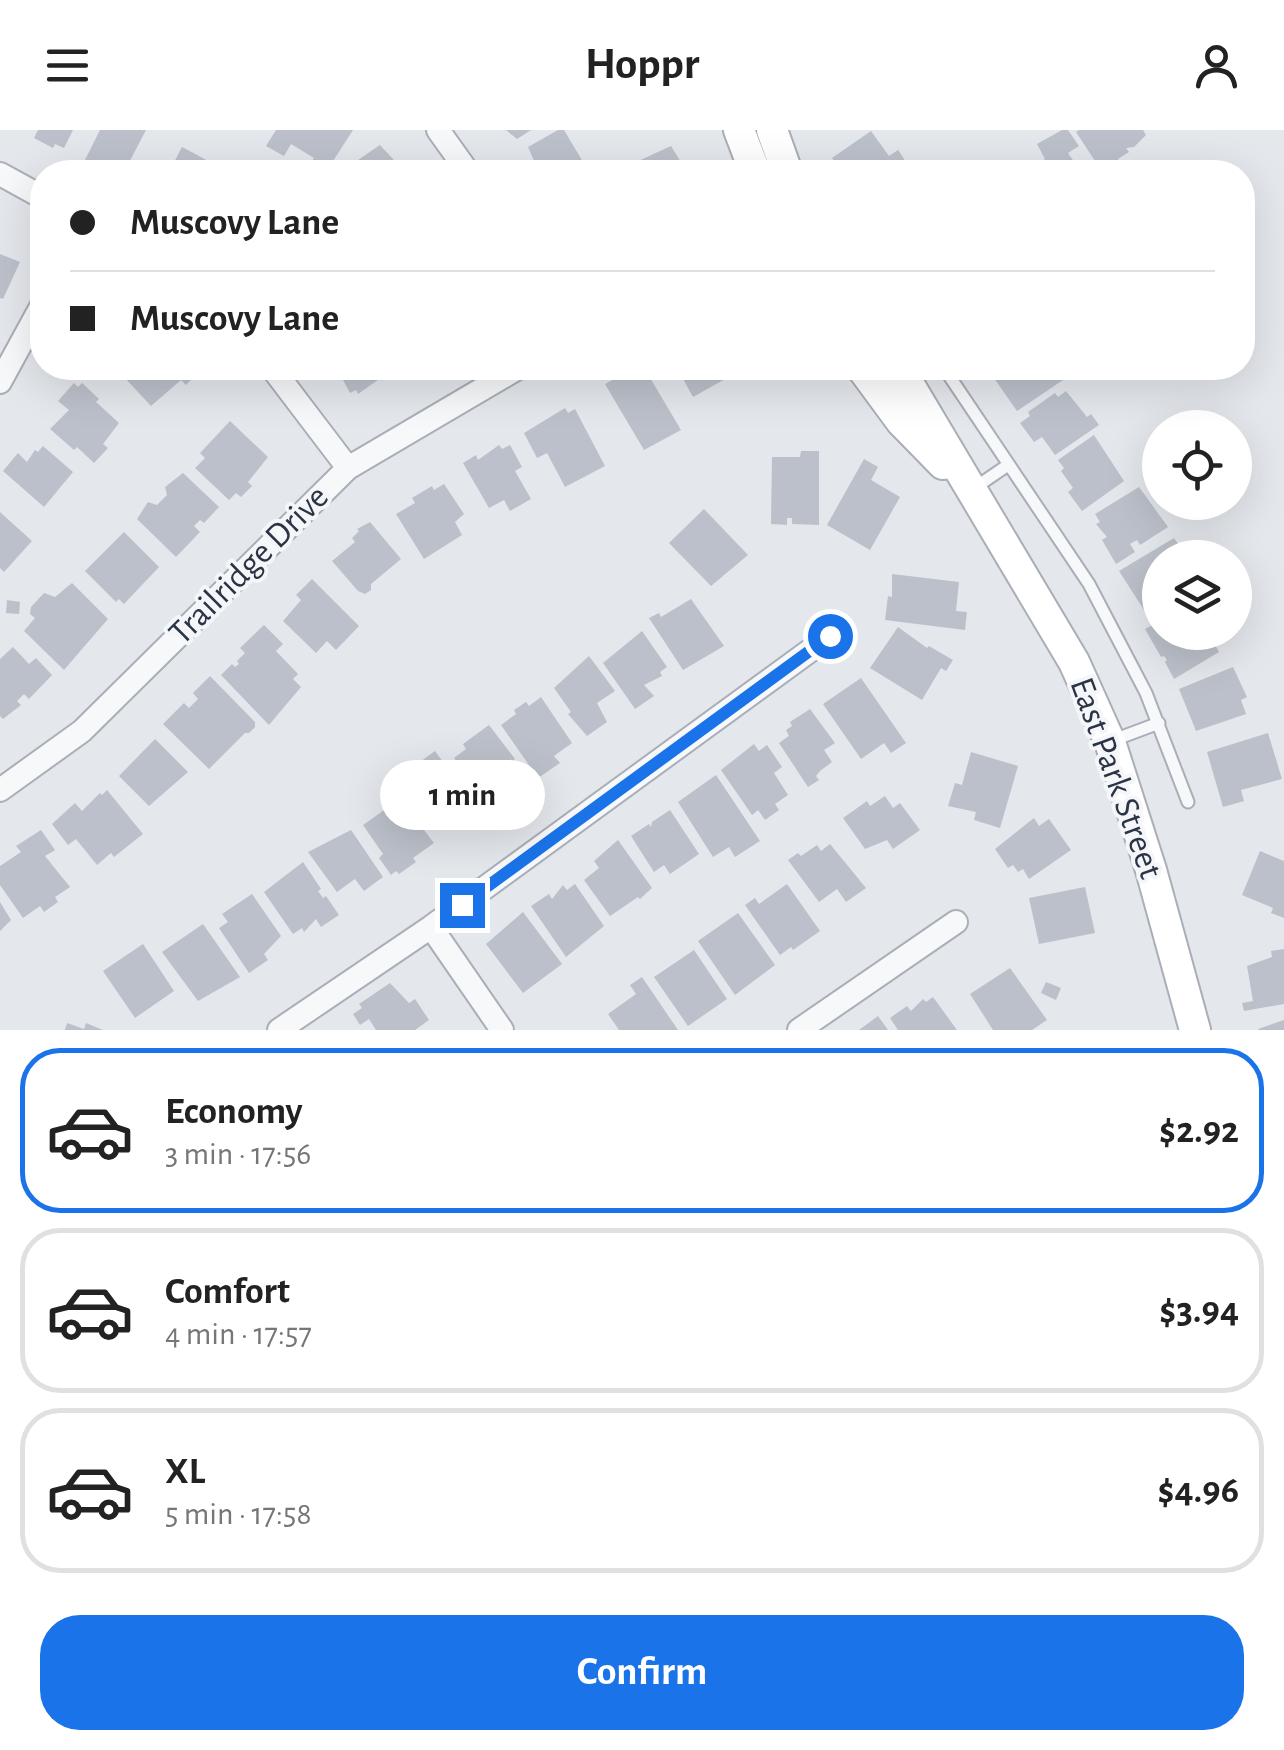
<!DOCTYPE html>
<meta charset="utf-8">
<style>
:root{--surface:#fff;--page:#f2f2f2;--text:#222;--muted:#767676;--line:#e0e0e0;--accent:#1a73e8}
body{margin:0;font-family:"Alegreya Sans",sans-serif;background:var(--page);color:var(--text);height:100vh;display:flex;flex-direction:column;font-size:38px;white-space:nowrap}
*{box-sizing:border-box;margin:0}
p{font-size:32px;color:var(--muted)}
.icon{flex:none;width:55px;height:55px;fill:none;stroke:currentColor;stroke-width:2;stroke-linecap:round;stroke-linejoin:round}
.map{position:relative;height:900px;overflow:hidden}
.drawer{display:flex;flex-direction:column;background:var(--surface);flex:1}
.drawer>*{flex:none}
.top-card{position:absolute;left:30px;top:30px;width:1225px;height:220px;border-radius:40px;box-shadow:0 10px 40px #0002;display:grid;align-content:center;height:220px;padding:0 40px;background:var(--surface)}
.buttons{position:absolute;left:1142px;top:280px;display:grid;gap:20px}
.buttons a{display:grid;place-items:center;width:110px;height:110px;border-radius:50%;background:var(--surface);box-shadow:0 10px 40px #0002;font-size:50px}
.end{position:absolute;width:45px;height:45px;margin:-22px;border:12px solid #1a73e8;background:#fff;box-shadow:0 0 0 5px #fff}
.from{border-radius:50%}
.bubble{position:absolute;height:70px;border-radius:35px;background:var(--surface);box-shadow:0 10px 40px #0002;font-size:32px;font-weight:700;line-height:70px;text-align:center}
.top-card b{display:flex;align-items:center;gap:35px;height:95px;font-size:38px}
.top-card b+b{border-top:2px solid var(--line)}
.top-card i{width:25px;height:25px;background:var(--text)}
ul{padding:18px 0 0;list-style:none}
li{display:flex;align-items:center;gap:30px;height:165px;margin:0 20px 15px;padding:0 20px;border:5px solid var(--line);border-radius:40px}
li div{flex:1}
li b{display:block;font-size:38px}
li em{font-style:normal;font-weight:700}
li.active{border-color:var(--accent)}
li>.icon{width:90px;height:90px;stroke-width:1.5}
.action{display:flex;gap:20px;margin-top:auto;padding:20px 40px}
.action a{flex:1;height:115px;border-radius:40px;background:var(--accent);color:#fff;font-size:40px;font-weight:700;line-height:115px;text-align:center}
header{display:flex;justify-content:space-between;align-items:center;height:130px;padding:0 40px;background:var(--surface);font-size:45px;font-weight:700}
.map>svg:first-child{display:block}
.building{fill:#bbc0ca}
.lines{fill:none;stroke-linecap:round;stroke-linejoin:round}
.lane-casing{stroke:#a9aeb7;stroke-width:15}
.street-casing{stroke:#a9aeb7;stroke-width:26}
.secondary-casing{stroke:#a9aeb7;stroke-width:34}
.lane{stroke:#f7f8fa;stroke-width:11}
.street{stroke:#f7f8fa;stroke-width:22}
.secondary{stroke:#fff;stroke-width:30}
.route{stroke:#1a73e8;stroke-width:12}
.labels{text-anchor:middle;dominant-baseline:central;stroke-width:8;stroke-linejoin:round;paint-order:stroke}
.street-label{font-size:35px;fill:#2b3445;stroke:#f4f6f9}
</style>
<header><svg class="icon" aria-label="menu" viewBox="0 0 24 24"><path d="M4 6h16M4 12h16M4 18h16"/></svg>Hoppr<svg class="icon" aria-label="person" viewBox="0 0 24 24"><circle cx="12" cy="8" r="4"/><path d="M4 21q1-7 8-7t8 7"/></svg></header>
<div class="map">
<svg width="1284" height="900" viewBox="0 0 1284 900">
<rect width="100%" height="100%" fill="#e4e7ec"/>
<path class="building" d="M 38,0 L 73,0 L 64,18 L 55,14 L 53,18 L 34,8 Z
M 100,0 L 146,0 L 124,42 L 95,42 L 82,36 Z
M 276,0 L 353,0 L 326,42 L 309,35 L 314,28 L 291,14 L 284,26 L 266,16 Z
M 506,0 L 531,0 L 517,9 Z
M 558,0 L 564,0 L 589,42 L 539,42 L 528,17 Z
M 1062,0 L 1068,0 L 1079,16 L 1068,23 L 1081,42 L 1031,42 L 1029,39 L 1045,29 L 1037,14 Z
M 1079,0 L 1143,0 L 1146,5 L 1134,17 L 1126,18 L 1129,22 L 1118,29 L 1121,33 L 1109,41 L 1106,37 L 1101,40 L 1076,2 Z
M 871,1 L 889,26 L 898,20 L 908,35 L 897,42 L 843,42 L 832,28 Z
M 380,15 L 405,42 L 347,42 L 358,30 Z
M 671,16 L 687,42 L 639,42 L 634,33 Z
M 182,17 L 229,42 L 169,42 Z
M 0,124 L 20,132 L 3,169 L 0,168 Z
M 133,238 L 202,238 L 186,255 L 181,250 L 151,276 L 124,247 Z
M 330,238 L 395,238 L 358,264 L 356,260 L 350,263 L 342,248 L 337,248 Z
M 677,238 L 733,238 L 736,243 L 693,267 Z
M 993,238 L 1063,238 L 1069,246 L 1017,281 L 989,241 Z
M 646,241 L 681,300 L 644,320 L 605,254 L 627,242 L 631,249 Z
M 74,253 L 78,257 L 82,253 L 99,269 L 96,272 L 119,293 L 103,314 L 108,318 L 94,333 L 77,317 L 74,320 L 50,299 L 69,280 L 58,271 Z
M 1066,261 L 1087,287 L 1091,284 L 1099,295 L 1055,325 L 1042,307 L 1034,312 L 1020,293 L 1030,286 L 1028,282 L 1055,263 L 1058,267 Z
M 565,278 L 568,283 L 575,279 L 605,336 L 565,357 L 547,323 L 537,328 L 524,303 Z
M 230,291 L 268,327 L 248,352 L 252,356 L 241,367 L 236,363 L 229,370 L 195,338 L 205,328 L 200,323 Z
M 1094,305 L 1124,351 L 1082,381 L 1068,362 L 1073,358 L 1061,341 L 1064,338 L 1058,330 Z
M 499,315 L 502,319 L 510,315 L 522,337 L 515,341 L 531,369 L 510,381 L 504,370 L 489,378 L 463,333 L 476,325 L 478,330 Z
M 43,316 L 73,342 L 44,377 L 3,341 L 18,323 L 27,332 L 35,320 L 38,322 Z
M 801,321 L 819,321 L 819,395 L 792,394 L 792,388 L 787,388 L 787,395 L 771,394 L 772,327 L 800,327 Z
M 864,329 L 878,337 L 871,350 L 900,367 L 870,420 L 827,395 Z
M 183,343 L 219,377 L 204,393 L 200,390 L 194,396 L 200,402 L 176,427 L 137,389 L 148,372 L 157,375 L 167,365 L 165,357 Z
M 444,354 L 464,384 L 455,392 L 462,405 L 424,429 L 396,384 L 415,373 L 412,368 L 432,356 L 434,360 Z
M 1139,357 L 1168,397 L 1140,415 L 1137,410 L 1130,414 L 1135,422 L 1116,434 L 1102,410 L 1107,407 L 1096,394 L 1100,392 L 1095,384 Z
M 704,379 L 748,425 L 711,456 L 669,413 Z
M 0,382 L 32,411 L 4,442 L 0,438 Z
M 370,392 L 401,429 L 371,454 L 371,460 L 365,464 L 358,461 L 332,431 L 355,412 L 352,408 L 359,401 L 357,399 Z
M 124,402 L 159,437 L 124,474 L 119,469 L 116,472 L 85,441 Z
M 1174,408 L 1187,428 L 1160,428 L 1160,474 L 1146,483 L 1119,441 Z
M 892,444 L 959,452 L 956,481 L 967,482 L 965,500 L 885,490 L 888,466 L 892,467 Z
M 312,449 L 359,496 L 336,520 L 327,511 L 316,523 L 283,491 L 301,470 L 296,465 Z
M 72,453 L 108,489 L 64,540 L 24,501 L 35,488 L 30,484 L 31,477 L 44,463 L 55,467 Z
M 691,469 L 724,516 L 683,540 L 649,488 L 659,483 L 661,487 Z
M 7,470 L 20,472 L 19,484 L 6,483 Z
M 1160,491 L 1160,502 L 1208,502 L 1219,522 L 1174,549 L 1165,532 L 1167,530 L 1164,526 L 1161,527 L 1145,499 Z
M 264,495 L 283,514 L 276,521 L 298,544 L 293,549 L 301,557 L 269,595 L 221,545 L 232,534 L 235,537 L 239,534 L 237,531 L 245,523 L 240,518 Z
M 898,497 L 927,518 L 929,516 L 953,530 L 946,541 L 941,538 L 922,570 L 870,538 Z
M 642,501 L 667,537 L 660,542 L 662,546 L 644,555 L 654,566 L 635,579 L 603,533 Z
M 13,517 L 29,534 L 36,528 L 52,545 L 29,569 L 24,564 L 17,571 L 21,575 L 3,589 L 0,586 L 0,529 Z
M 589,526 L 615,561 L 597,573 L 607,592 L 587,606 L 568,584 L 571,582 L 554,558 Z
M 1233,537 L 1247,567 L 1241,570 L 1246,584 L 1196,601 L 1179,559 Z
M 210,546 L 255,592 L 255,597 L 249,603 L 245,603 L 209,639 L 163,594 L 184,573 L 189,578 L 198,569 L 193,563 Z
M 861,548 L 906,613 L 891,623 L 884,613 L 861,629 L 823,574 Z
M 541,567 L 572,613 L 554,626 L 560,633 L 538,648 L 501,595 L 516,584 L 514,580 L 526,572 L 529,576 Z
M 810,579 L 835,613 L 824,620 L 832,632 L 820,641 L 816,646 L 819,650 L 808,657 L 779,613 L 789,606 L 786,600 L 792,596 L 790,592 Z
M 489,595 L 515,629 L 496,642 L 507,662 L 488,675 L 454,628 L 466,619 L 463,614 Z
M 1268,603 L 1282,649 L 1241,660 L 1244,671 L 1223,677 L 1207,622 Z
M 155,609 L 188,642 L 149,676 L 119,646 Z
M 754,614 L 759,621 L 767,615 L 782,637 L 774,643 L 788,665 L 775,674 L 779,680 L 765,690 L 758,680 L 752,685 L 721,640 Z
M 435,621 L 465,662 L 456,669 L 459,673 L 447,681 L 450,686 L 436,696 L 403,657 L 411,652 L 405,643 Z
M 971,622 L 1018,636 L 1000,698 L 974,690 L 976,682 L 948,676 L 955,653 L 962,655 Z
M 716,645 L 760,711 L 735,727 L 729,717 L 713,727 L 678,672 Z
M 107,660 L 143,704 L 114,727 L 111,723 L 97,735 L 76,709 L 68,715 L 52,694 L 75,673 L 82,681 L 100,663 L 102,665 Z
M 397,665 L 434,713 L 413,728 L 416,732 L 399,744 L 396,741 L 391,745 L 379,728 L 383,724 L 363,695 L 390,676 L 387,671 Z
M 885,666 L 893,678 L 900,673 L 920,700 L 893,719 L 887,710 L 865,719 L 843,688 L 867,671 L 870,676 Z
M 670,680 L 699,724 L 670,744 L 664,735 L 654,742 L 631,706 L 649,694 L 651,697 L 652,692 Z
M 1034,688 L 1039,696 L 1049,689 L 1071,720 L 1029,749 L 1023,739 L 1018,742 L 1013,735 L 1008,738 L 995,719 Z
M 41,700 L 55,720 L 45,726 L 70,757 L 55,767 L 58,772 L 44,782 L 40,776 L 23,788 L 0,755 L 0,736 L 21,722 L 16,716 Z
M 351,700 L 383,747 L 364,761 L 355,749 L 337,762 L 308,722 Z
M 618,710 L 652,758 L 640,769 L 638,767 L 610,786 L 584,750 L 599,738 L 594,731 Z
M 830,714 L 866,758 L 846,772 L 837,759 L 819,772 L 788,730 L 798,723 L 801,726 L 817,715 L 821,721 Z
M 1260,721 L 1284,731 L 1284,788 L 1271,783 L 1273,778 L 1242,765 Z
M 303,732 L 321,759 L 318,761 L 323,768 L 326,766 L 339,785 L 321,797 L 316,789 L 304,802 L 302,798 L 293,804 L 264,762 Z
M 575,754 L 604,796 L 566,827 L 531,776 L 549,764 L 552,769 L 563,755 L 567,760 Z
M 787,754 L 820,801 L 793,820 L 791,817 L 780,825 L 745,775 L 755,768 L 759,774 Z
M 1085,757 L 1095,803 L 1039,814 L 1029,768 Z
M 252,764 L 281,806 L 264,824 L 268,830 L 249,843 L 219,798 L 228,792 L 222,784 Z
M 0,772 L 11,790 L 0,801 Z
M 523,782 L 562,834 L 523,863 L 486,814 Z
M 738,783 L 775,835 L 735,865 L 698,811 Z
M 203,794 L 240,847 L 198,871 L 162,822 Z
M 143,814 L 174,861 L 135,888 L 103,841 Z
M 1284,819 L 1284,874 L 1244,881 L 1242,873 L 1253,871 L 1247,836 L 1272,827 L 1271,821 Z
M 694,820 L 727,869 L 688,896 L 654,847 Z
M 1010,838 L 1047,890 L 1032,900 L 993,900 L 970,864 Z
M 642,847 L 678,900 L 619,900 L 608,884 L 636,864 L 630,855 Z
M 1046,852 L 1061,858 L 1056,870 L 1041,863 Z
M 390,853 L 409,873 L 415,869 L 429,890 L 415,900 L 376,900 L 369,889 L 360,895 L 353,884 L 362,878 L 359,874 Z
M 933,867 L 957,900 L 898,900 L 890,888 L 907,876 L 911,881 L 923,869 L 926,872 Z
M 878,886 L 888,900 L 859,900 Z
M 1284,890 L 1284,900 L 1259,900 L 1258,899 Z
M 67,893 L 84,899 L 86,893 L 103,900 L 65,900 Z"/>
<g class="lines">
<g class="lane-casing">
<path id="lane" d="M 944,238 L 1089,454 L 1146,563 L 1188,672
M 973,359 L 1008,335
M 1111,611 L 1159,593"/>
</g>
<g class="street-casing">
<path id="street" d="M 438,0 L 468,42
M 0,44 L 42,67
M 272,238 L 348,338
M 0,252 L 42,175
M 0,660 L 82,601 L 348,338 L 518,238
M 431,797 L 502,900
M 279,900 L 431,797 L 830,506
M 799,900 L 956,792"/>
</g>
<g class="secondary-casing">
<path id="secondary" d="M 739,0 L 755,42
M 772,0 L 787,42
M 862,238 L 901,291 L 943,334
M 899,238 L 1074,532 L 1110,612 L 1151,740 L 1195,900"/>
</g>
<use href="#lane" class="lane"/>
<use href="#street" class="street"/>
<use href="#secondary" class="secondary"/>
</g>
<g class="lines">
<path class="route" d="M 462,775 L 830,506"/>
</g>
<g class="labels">
<g class="street-label">
<text transform="translate(249 435) rotate(-45)">Trailridge Drive</text>
<text transform="translate(1116 648) rotate(70)">East Park Street</text>
</g>
</g>
</svg>
<div class="buttons">
<a><svg class="icon" aria-label="locate" viewBox="0 0 24 24"><circle cx="12" cy="12" r="6"/><path d="M12 2v4M12 18v4M2 12h4M18 12h4"/></svg></a>
<a><svg class="icon" aria-label="layers" viewBox="0 0 24 24"><path d="M12 4l9 5-9 5-9-5zM3 14l9 5 9-5"/></svg></a>
</div>
<i class="end from" style="left:830px;top:506px"></i>
<i class="end" style="left:462px;top:775px"></i>
<div class="bubble" style="left:380px;top:630px;width:165px">1 min</div>
<div class="top-card">
<b><i class="from"></i>Muscovy Lane</b>
<b><i></i>Muscovy Lane</b>
</div>
</div>
<section class="drawer">
<ul>
<li class="active"><svg class="icon" aria-label="car" viewBox="0 0 24 24"><path d="M5 17H2v-5l4-1 3-4h7l3 4 3 1v5h-3M9 17h6M6 11h13"/><circle cx="7" cy="17" r="2"/><circle cx="17" cy="17" r="2"/></svg><div><b>Economy</b><p>3 min · 17:56</p></div><em>$2.92</em></li>
<li><svg class="icon" aria-label="car" viewBox="0 0 24 24"><path d="M5 17H2v-5l4-1 3-4h7l3 4 3 1v5h-3M9 17h6M6 11h13"/><circle cx="7" cy="17" r="2"/><circle cx="17" cy="17" r="2"/></svg><div><b>Comfort</b><p>4 min · 17:57</p></div><em>$3.94</em></li>
<li><svg class="icon" aria-label="car" viewBox="0 0 24 24"><path d="M5 17H2v-5l4-1 3-4h7l3 4 3 1v5h-3M9 17h6M6 11h13"/><circle cx="7" cy="17" r="2"/><circle cx="17" cy="17" r="2"/></svg><div><b>XL</b><p>5 min · 17:58</p></div><em>$4.96</em></li>
</ul>
<div class="action"><a>Confirm</a></div>
</section>
